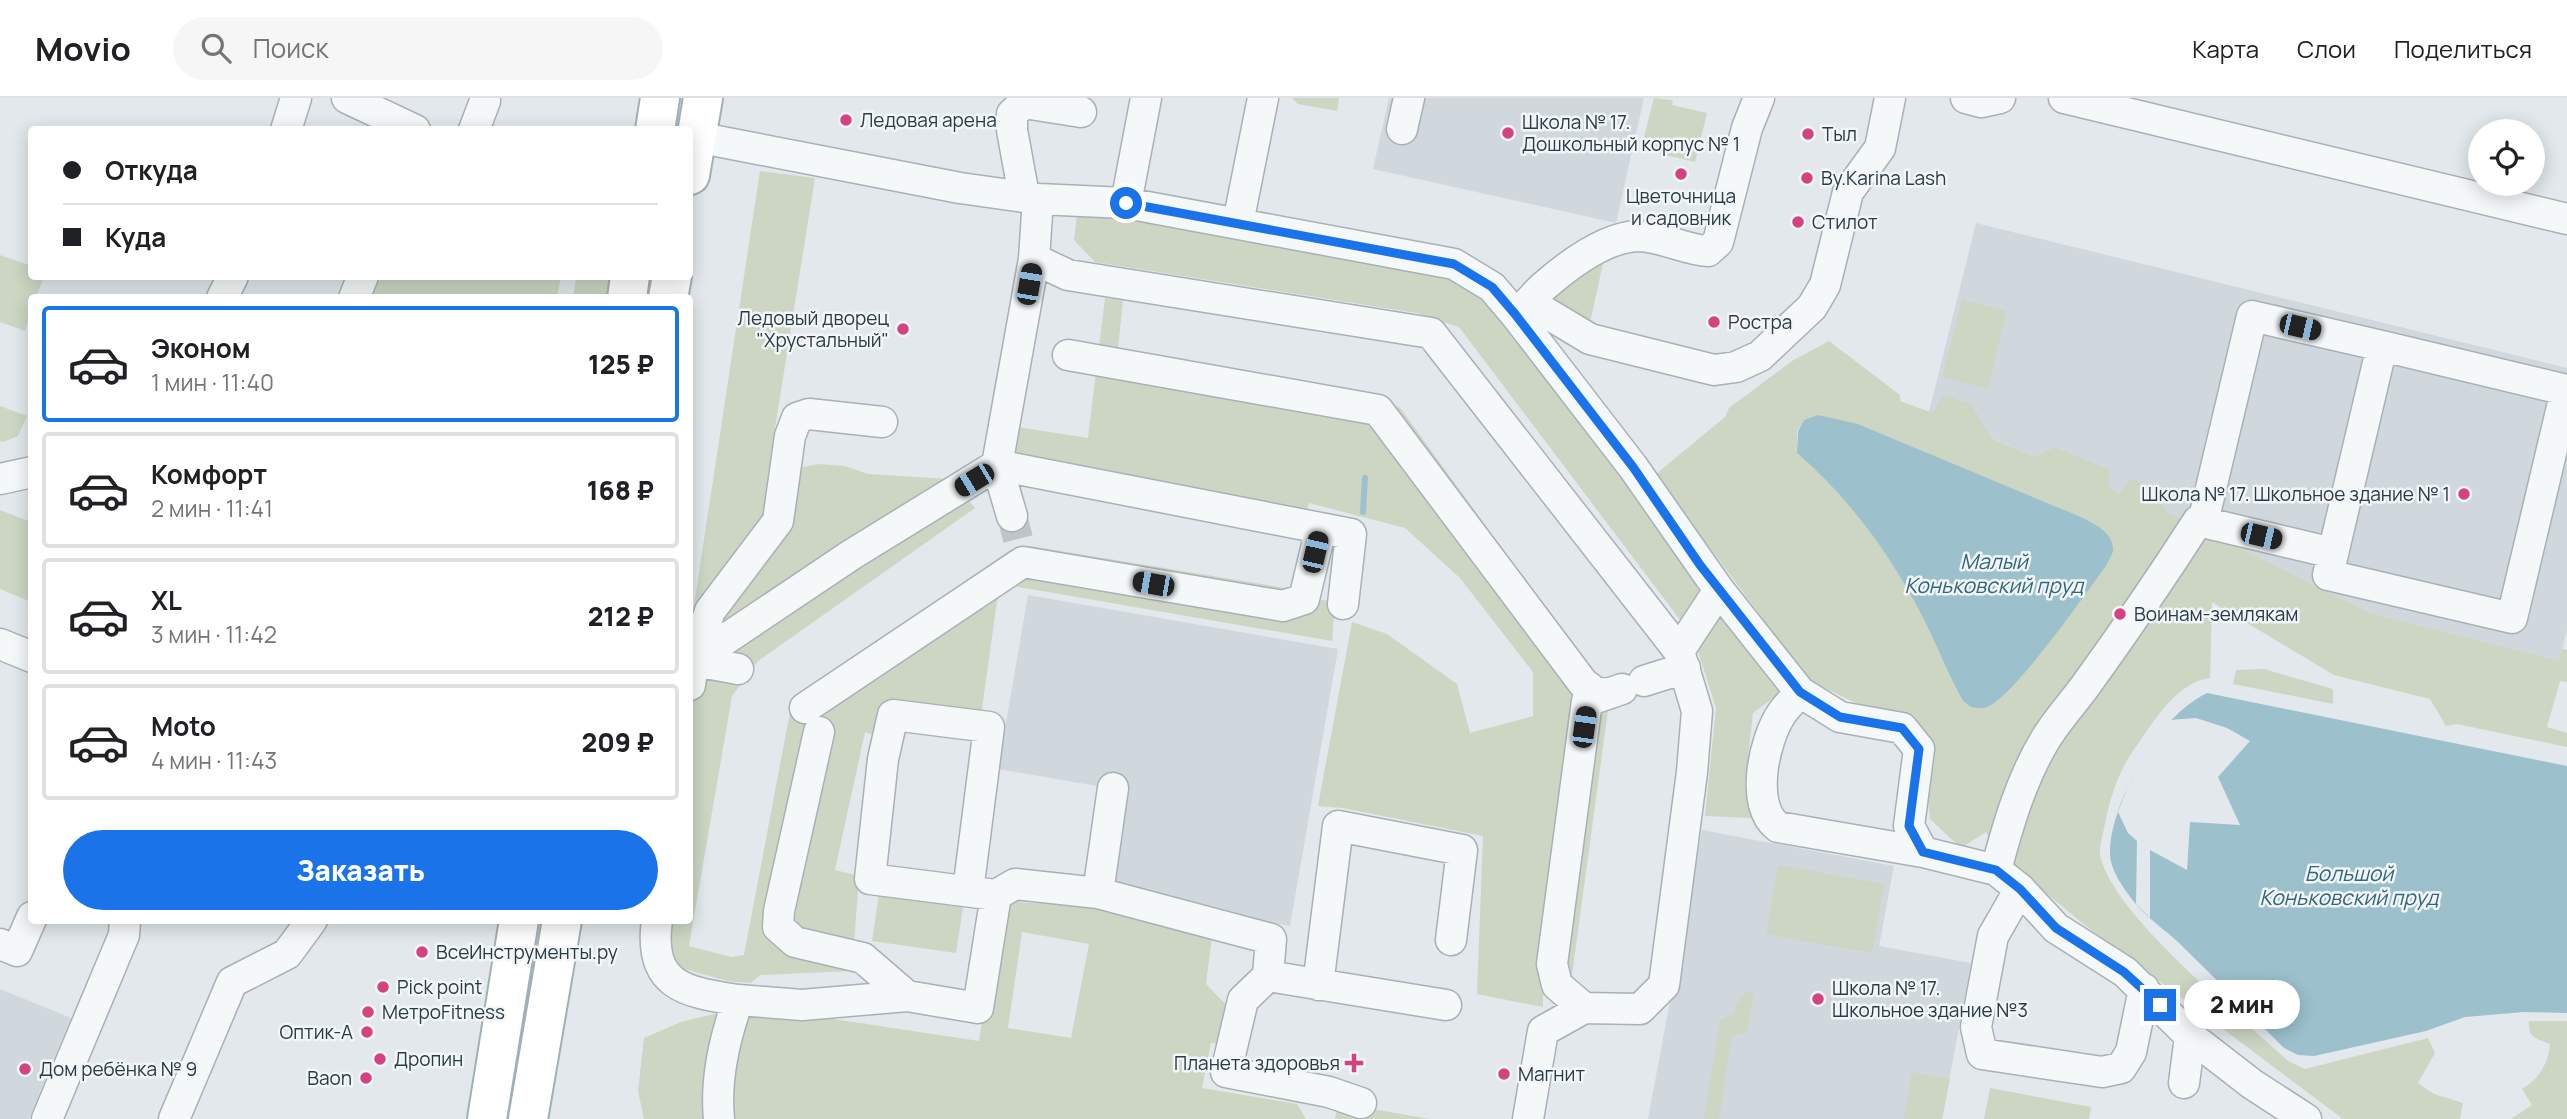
<!DOCTYPE html>
<html lang="ru">
<meta charset="utf-8">
<style>
:root{--surface:#fff;--page:#f6f6f6;--text:#202124;--muted:#757577;--line:#e0e0e0;--accent:#1a73e8}
body{margin:0;font-family:Manrope,sans-serif;background:var(--page);color:var(--text);height:100vh;display:flex;flex-direction:column;font-size:26px;white-space:nowrap}
*{box-sizing:border-box;margin:0}
p{font-size:23px;color:var(--muted)}
.icon{flex:none;width:38px;height:38px;fill:none;stroke:currentColor;stroke-width:2;stroke-linecap:round;stroke-linejoin:round}
.map{position:relative;flex:1;overflow:hidden}
.side{position:absolute;left:28px;top:196px;width:665px;height:630px;display:flex;flex-direction:column;background:var(--surface);border-radius:7px;box-shadow:0 4px 18px #0003}
.side>*{flex:none}
.hud{position:absolute;left:28px;top:28px;width:665px;height:154px;border-radius:7px;box-shadow:0 4px 18px #0003;display:grid;align-content:center;height:154px;padding:0 35px;background:var(--surface)}
.fabs{position:absolute;left:2468px;top:21px;display:grid;gap:14px}
.fabs a{display:grid;place-items:center;width:77px;height:77px;border-radius:50%;background:var(--surface);box-shadow:0 4px 18px #0003;font-size:35px}
.end{position:absolute;width:32px;height:32px;margin:-16px;border:9px solid #1a73e8;background:#fff;box-shadow:0 0 0 4px #fff}
.from{border-radius:50%}
.bubble{position:absolute;height:49px;border-radius:24px;background:var(--surface);box-shadow:0 4px 18px #0003;font-size:23px;font-weight:800;line-height:49px;text-align:center}
.car{position:absolute;width:21px;height:42px;margin:-21px -10px;border-radius:9px;box-shadow:0 0 5px 2px #0007;background:linear-gradient(#222 24%,#8ab4d8 0 40%,#222 0 76%,#8ab4d8 0 86%,#222 0)}
.hud b{display:flex;align-items:center;gap:24px;height:66px;font-size:26px}
.hud b+b{border-top:2px solid var(--line)}
.hud i{width:18px;height:18px;background:var(--text)}
ul{padding:12px 0 0;list-style:none}
li{display:flex;align-items:center;gap:21px;height:116px;margin:0 14px 10px;padding:0 21px;border:4px solid var(--line);border-radius:7px}
li div{flex:1}
li b{display:block;font-size:26px}
li em{font-style:normal;font-weight:800}
li.active{border-color:var(--accent)}
li>.icon{width:63px;height:63px;stroke-width:1.5}
.button{display:flex;gap:14px;margin-top:auto;padding:14px 35px}
.button a{flex:1;height:80px;border-radius:42px;background:var(--accent);color:#fff;font-size:28px;font-weight:800;line-height:80px;text-align:center}
header{display:flex;align-items:center;gap:42px;box-sizing:border-box;height:98px;padding:0 35px;background:var(--surface);border-bottom:2px solid var(--line)}
header strong{font-size:33px}
nav{display:flex;gap:38px;margin-inline-start:auto;font-size:24px}
.search{width:490px;height:63px;background:var(--page);display:flex;align-items:center;gap:18px;box-sizing:border-box;padding:0 24px;border-radius:38px;color:var(--muted);font-size:26px}
.map>svg:first-child{display:block}
.built{fill:#d0d8dd}
.green{fill:#cdd6c3;fill-rule:evenodd}
.water{fill:#9cc1cd}
.pier{fill:#e2e8eb}
.lines{fill:none;stroke-linecap:round;stroke-linejoin:round}
.stream{stroke:#9cc1cd;stroke-width:6}
.minor-tunnel{stroke:#bdc5ca;stroke-width:30;stroke-dasharray:30 15;stroke-linecap:butt}
.minor-casing{stroke:#a7b1b6;stroke-width:33}
.major-casing{stroke:#a1b0b8;stroke-width:42}
.minor{stroke:#f5f8f9;stroke-width:30}
.major{stroke:#fff;stroke-width:38}
.route{stroke:#1a73e8;stroke-width:9}
.poi-dot{fill:#d54282;stroke:#f2f6f8;stroke-width:2.5}
.labels{text-anchor:middle;dominant-baseline:central;stroke-width:5;stroke-linejoin:round;paint-order:stroke}
.poi-label{font-size:19px;fill:#293b44;stroke:#f2f6f8;text-anchor:start}
.water-label{font-size:21px;font-style:italic;fill:#31677b;stroke:#f2f6f8}
</style>
<header>
<strong>Movio</strong>
<div class="search"><svg class="icon" aria-label="search" viewBox="0 0 24 24"><circle cx="10" cy="10" r="6"/><path d="M15 15l6 6"/></svg>Поиск</div>
<nav><a>Карта</a><a>Слои</a><a>Поделиться</a></nav>
</header>
<div class="map">
<svg width="2567" height="1021" viewBox="0 0 2567 1021">
<rect width="100%" height="100%" fill="#e2e8eb"/>
<path class="built" d="M 1389,0 L 1644,0 L 1616,125 L 1373,71 Z
M 1976,125 L 2567,270 L 2567,532 L 2559,564 L 2370,515 L 2166,414 L 1929,314 Z
M 1028,497 L 1338,551 L 1290,828 L 1105,792 L 1120,692 L 998,671 Z
M 1702,732 L 1894,768 L 1879,848 L 1971,865 L 1942,1021 L 1648,1021 Z
M 0,891 L 71,920 L 29,1021 L 0,1021 Z"/>
<path class="green" d="M 1292,0 L 1339,0 L 1337,13 L 1298,6 Z
M 1654,0 L 1673,2 L 1672,7 L 1707,15 L 1695,64 L 1641,51 Z
M 760,73 L 815,80 L 771,355 L 781,356 L 772,413 L 693,514 Z
M 1126,117 L 1449,174 L 1490,198 L 1784,592 L 1753,615 L 1745,688 L 1758,714 L 1750,720 L 1705,718 L 1716,610 L 1699,556 L 1684,527 L 1459,229 L 1417,215 L 1095,164 L 1074,142 L 1077,118 Z
M 0,157 L 31,168 L 32,178 L 44,179 L 36,199 L 32,200 L 31,214 L 25,233 L 0,224 Z
M 1603,165 L 1590,225 L 1555,211 L 1551,199 L 1582,176 Z
M 370,179 L 561,179 L 557,199 L 361,200 Z
M 576,179 L 612,179 L 609,199 L 573,200 Z
M 1105,200 L 1123,202 L 1118,251 L 1382,298 L 1401,311 L 1602,588 L 1608,612 L 1572,877 L 1543,885 L 1543,909 L 1477,896 L 1483,738 L 1343,710 L 1318,708 L 1352,524 L 1387,536 L 1457,586 L 1470,635 L 1533,618 L 1533,574 L 1460,480 L 1405,430 L 1309,405 L 1306,418 L 1007,361 L 1012,328 L 1088,340 Z
M 1962,202 L 2007,213 L 1988,291 L 1942,279 Z
M 1829,243 L 1900,297 L 1900,303 L 1933,315 L 1943,297 L 1971,306 L 1992,341 L 2036,359 L 2054,349 L 2110,372 L 2109,390 L 2120,395 L 2132,380 L 2156,396 L 2167,414 L 2370,515 L 2559,563 L 2562,551 L 2567,552 L 2567,584 L 2560,583 L 2547,629 L 2567,635 L 2567,649 L 2457,626 L 2446,628 L 2430,601 L 2334,577 L 2212,504 L 2210,580 C 2177,584 2155,622 2137,647 C 2117,675 2111,697 2104,730 C 2103,738 2099,748 2100,756 C 2110,815 2242,920 2288,963 L 2305,971 L 2428,940 L 2435,955 L 2418,985 L 2434,996 L 2463,1005 L 2460,1021 L 2343,1021 L 2086,828 L 2001,758 L 1986,734 L 1961,750 L 1930,721 L 1922,638 L 1809,582 L 1655,377 L 1725,319 L 1729,310 L 1792,263 ZM 1804,322 L 1858,326 L 2091,424 L 1963,603 C 1947,575 1936,544 1921,516 C 1890,456 1848,399 1797,355 L 1797,333 Z
M 0,308 L 27,318 L 18,338 L 3,344 L 0,343 Z
M 819,366 L 845,368 L 868,376 L 949,381 L 975,410 L 758,563 L 732,598 L 689,848 L 731,859 L 744,857 L 790,614 L 803,596 L 1010,452 L 1030,448 L 1291,491 L 1320,502 L 1335,503 L 1332,543 L 1007,487 L 997,503 L 981,618 L 876,638 L 865,634 L 835,772 L 859,778 L 852,873 L 760,877 L 751,885 L 728,883 L 677,869 L 669,856 L 667,823 L 690,822 L 690,576 L 718,517 L 793,422 L 797,370 Z
M 0,412 L 31,424 L 31,504 L 0,491 Z
M 2264,571 L 2333,591 L 2333,606 L 2233,586 L 2236,572 Z
M 1778,767 L 1884,786 L 1872,855 L 1766,836 Z
M 880,789 L 964,802 L 956,855 L 872,843 Z
M 1000,803 L 1141,812 L 1213,830 L 1206,886 L 1235,916 L 1228,946 L 1211,945 L 1202,990 L 1297,1006 L 1306,1021 L 644,1021 L 638,993 L 644,940 L 681,924 L 747,908 L 979,943 ZM 1022,834 L 1089,846 L 1071,940 L 1008,930 Z
M 1747,893 L 1754,894 L 1747,934 L 1732,938 L 1719,1021 L 1704,1021 L 1720,922 L 1734,916 L 1736,906 Z
M 2529,923 L 2567,923 L 2567,1021 L 2511,1021 L 2532,1007 L 2522,991 C 2540,980 2548,966 2550,946 C 2536,940 2528,941 2529,923 Z
M 1912,974 L 1950,981 L 1942,1021 L 1904,1021 Z
M 1990,990 L 2091,1009 L 2089,1021 L 1984,1021 Z
M 1338,1005 L 1430,1021 L 1335,1021 Z"/>
<path class="water" d="M 1818,317 L 1858,326 L 2064,412 C 2080,419 2115,430 2113,453 C 2112,457 2108,464 2106,468 C 2085,496 2014,599 1987,609 C 1982,611 1976,610 1971,609 L 1963,603 C 1947,575 1936,544 1921,516 C 1890,456 1848,399 1797,355 L 1798,333 L 1804,322 Z
M 2207,595 L 2567,668 L 2567,915 L 2524,914 L 2465,919 L 2426,933 L 2314,958 L 2298,957 L 2284,950 C 2248,914 2214,879 2178,844 C 2164,831 2147,820 2135,805 C 2124,791 2109,771 2110,753 C 2110,730 2123,697 2134,677 C 2152,644 2172,613 2207,595 Z"/>
<path class="pier" d="M 2196,620 L 2227,630 L 2250,643 L 2218,679 L 2240,727 L 2190,724 L 2187,772 L 2150,752 L 2150,820 L 2136,806 L 2137,743 L 2128,735 L 2118,714 L 2128,688 L 2147,652 L 2170,622 Z"/>
<g class="lines">
<path class="stream" d="M 1363,414 L 1365,380"/>
<path class="minor-tunnel" d="M 1012,418 L 1018,441"/>
<g class="minor-casing">
<path id="minor" d="M 347,0 L 415,32
M 1966,0 L 1981,4 L 2000,0
M 2064,0 L 2567,121
M 1402,31 L 1409,0
M 286,32 L 296,0
M 474,32 L 485,3
M 696,39 L 960,90 L 1038,101 L 1126,105 L 1454,166 L 1492,189 L 1515,216 L 1633,369 L 1719,492 L 1679,553 L 1431,235 L 1068,177 L 1034,161
M 1024,98 L 1012,32 L 1012,16 L 1024,5 L 1081,14
M 1126,105 L 1146,0
M 1238,125 L 1263,0
M 222,200 L 233,178
M 354,200 L 363,178
M 1530,205 L 1590,241 L 1714,272 L 1736,269 L 1760,258 L 1812,209 L 1825,187 L 1848,94 L 1880,50 L 1890,0
M 1515,215 C 1528,207 1532,199 1543,189 C 1567,168 1605,139 1638,138 C 1661,138 1685,152 1708,153 L 1718,144 L 1747,30 L 1759,0
M 2382,248 L 2566,292 L 2512,520 L 2328,477 Z
M 1068,257 L 1378,312 L 1583,585 L 1595,594 L 1608,596
M 0,381 L 32,374
M 1012,418 L 997,367 L 1351,436 L 1343,506
M 2203,424 L 2252,218 L 2382,248
M 1719,492 L 1800,594 L 1840,619 L 1902,630 L 1919,651 L 1909,728 L 1923,754 L 1996,772 L 2020,791 L 2056,830 L 2125,874 L 2190,938 L 2252,986 L 2306,1021
M 0,546 L 32,559
M 690,562 L 738,571
M 693,563 L 851,457 L 997,367 L 1034,161 L 1038,101
M 1644,583 L 1685,570
M 690,587 L 693,563 L 710,513 L 778,423 L 790,338 L 797,320 L 809,316 L 882,324
M 1622,591 L 1587,603 L 1552,866 L 1557,887 L 1584,910 L 1640,911 L 1664,887 L 1692,674 L 1697,613 L 1679,553
M 1800,594 C 1794,601 1787,608 1782,615 C 1764,641 1749,708 1778,729 L 1923,754
M 805,610 L 1023,464 L 1283,508 L 1304,501 L 1321,430
M 819,634 L 779,813 L 778,829 L 795,844 L 863,860 L 907,898
M 1996,772 C 2008,727 2021,682 2045,642 C 2056,623 2073,605 2086,587 C 2125,533 2162,479 2198,423 L 2333,455
M 2020,791 L 1993,838 L 1976,929 L 1982,956 L 2102,974 L 2121,970 L 2131,954 L 2144,891
M 968,793 L 989,629 L 893,617 L 883,661 L 870,781 L 996,797
M 1098,795 L 1113,690
M 657,822 C 648,887 683,894 738,902 C 725,940 715,980 719,1021
M 0,846 L 17,853 L 32,819
M 1268,878 L 1243,902 L 1226,974 L 1329,994 L 1361,1005
M 1318,887 L 1338,728 L 1462,752 L 1451,842
M 738,902 L 802,907 L 907,898 L 978,910 L 996,797 L 1015,786 L 1098,795 L 1271,841 L 1268,878 L 1446,907
M 2184,985 L 2190,938
M 47,1021 L 124,837 L 125,822
M 174,1021 L 232,884 L 287,856 L 312,822
M 1528,1021 L 1543,933 L 1584,910"/>
</g>
<g class="major-casing">
<path id="major" d="M 655,32 L 660,0
M 690,77 L 703,0
M 627,200 L 630,178
M 668,200 L 672,178
M 487,1021 L 519,822
M 528,1021 L 562,822"/>
</g>
<use href="#minor" class="minor"/>
<use href="#major" class="major"/>
</g>
<g class="lines">
<path class="route" d="M 1126,105 L 1454,166 L 1492,189 L 1515,216 L 1633,369 L 1700,467 L 1800,594 L 1840,619 L 1902,630 L 1919,651 L 1909,728 L 1923,754 L 1996,772 L 2020,791 L 2056,830 L 2124,874 L 2160,907"/>
</g>
<g class="poi-dot">
<circle cx="846" cy="22" r="7"/>
<circle cx="1508" cy="35" r="7"/>
<circle cx="1808" cy="36" r="7"/>
<circle cx="1681" cy="76" r="7"/>
<circle cx="1807" cy="80" r="7"/>
<circle cx="1798" cy="124" r="7"/>
<circle cx="1714" cy="224" r="7"/>
<circle cx="903" cy="231" r="7"/>
<circle cx="2464" cy="396" r="7"/>
<circle cx="2120" cy="516" r="7"/>
<circle cx="422" cy="854" r="7"/>
<circle cx="383" cy="889" r="7"/>
<circle cx="1818" cy="901" r="7"/>
<circle cx="368" cy="914" r="7"/>
<circle cx="367" cy="934" r="7"/>
<circle cx="380" cy="961" r="7"/>
<path d="M1350.5 954.5h7v7h7v7h-7v7h-7v-7h-7v-7h7z"/>
<circle cx="25" cy="971" r="7"/>
<circle cx="1504" cy="976" r="7"/>
<circle cx="366" cy="980" r="7"/>
</g>
<g class="labels">
<g class="poi-label">
<text x="860" y="22">Ледовая арена</text>
<text x="1522" y="24">Школа № 17.<tspan x="1522" dy="22">Дошкольный корпус № 1</tspan></text>
<text x="1822" y="36">Тыл</text>
<text x="1821" y="80">By.Karina Lash</text>
<text x="1681" y="98" text-anchor="middle">Цветочница<tspan x="1681" dy="22">и садовник</tspan></text>
<text x="1812" y="124">Стилот</text>
<text x="889" y="220" text-anchor="end">Ледовый дворец<tspan x="889" dy="22">"Хрустальный"</tspan></text>
<text x="1728" y="224">Ростра</text>
<text x="2450" y="396" text-anchor="end">Школа № 17. Школьное здание № 1</text>
<text x="2134" y="516">Воинам-землякам</text>
<text x="436" y="854">ВсеИнструменты.ру</text>
<text x="397" y="889">Pick point</text>
<text x="1832" y="890">Школа № 17.<tspan x="1832" dy="22">Школьное здание №3</tspan></text>
<text x="382" y="914">МетроFitness</text>
<text x="353" y="934" text-anchor="end">Оптик-А</text>
<text x="394" y="961">Дропин</text>
<text x="1340" y="965" text-anchor="end">Планета здоровья</text>
<text x="39" y="971">Дом ребёнка № 9</text>
<text x="1518" y="976">Магнит</text>
<text x="352" y="980" text-anchor="end">Baon</text>
</g>
<g class="water-label">
<text x="1994" y="463">Малый<tspan x="1994" dy="24">Коньковский пруд</tspan></text>
<text x="2349" y="775">Большой<tspan x="2349" dy="24">Коньковский пруд</tspan></text>
</g>
</g>
</svg>
<div class="fabs">
<a><svg class="icon" aria-label="locate" viewBox="0 0 24 24"><circle cx="12" cy="12" r="6"/><path d="M12 2v4M12 18v4M2 12h4M18 12h4"/></svg></a>
</div>
<i class="end from" style="left:1126px;top:105px"></i>
<i class="end" style="left:2160px;top:907px"></i>
<div class="bubble" style="left:2184px;top:882px;width:116px">2 мин</div>
<i class="car" style="left:1029px;top:186px;rotate:10deg"></i>
<i class="car" style="left:2300px;top:229px;rotate:103deg"></i>
<i class="car" style="left:974px;top:382px;rotate:239deg"></i>
<i class="car" style="left:2261px;top:438px;rotate:103deg"></i>
<i class="car" style="left:1315px;top:454px;rotate:13deg"></i>
<i class="car" style="left:1153px;top:486px;rotate:280deg"></i>
<i class="car" style="left:1584px;top:629px;rotate:8deg"></i>
<div class="hud">
<b><i class="from"></i>Откуда</b>
<b><i></i>Куда</b>
</div>
<section class="side">
<ul>
<li class="active"><svg class="icon" aria-label="car" viewBox="0 0 24 24"><path d="M5 17H2v-5l4-1 3-4h7l3 4 3 1v5h-3M9 17h6M6 11h13"/><circle cx="7" cy="17" r="2"/><circle cx="17" cy="17" r="2"/></svg><div><b>Эконом</b><p>1 мин · 11:40</p></div><em>125 ₽</em></li>
<li><svg class="icon" aria-label="car" viewBox="0 0 24 24"><path d="M5 17H2v-5l4-1 3-4h7l3 4 3 1v5h-3M9 17h6M6 11h13"/><circle cx="7" cy="17" r="2"/><circle cx="17" cy="17" r="2"/></svg><div><b>Комфорт</b><p>2 мин · 11:41</p></div><em>168 ₽</em></li>
<li><svg class="icon" aria-label="car" viewBox="0 0 24 24"><path d="M5 17H2v-5l4-1 3-4h7l3 4 3 1v5h-3M9 17h6M6 11h13"/><circle cx="7" cy="17" r="2"/><circle cx="17" cy="17" r="2"/></svg><div><b>XL</b><p>3 мин · 11:42</p></div><em>212 ₽</em></li>
<li><svg class="icon" aria-label="car" viewBox="0 0 24 24"><path d="M5 17H2v-5l4-1 3-4h7l3 4 3 1v5h-3M9 17h6M6 11h13"/><circle cx="7" cy="17" r="2"/><circle cx="17" cy="17" r="2"/></svg><div><b>Moto</b><p>4 мин · 11:43</p></div><em>209 ₽</em></li>
</ul>
<div class="button"><a>Заказать</a></div>
</section>
</div>
